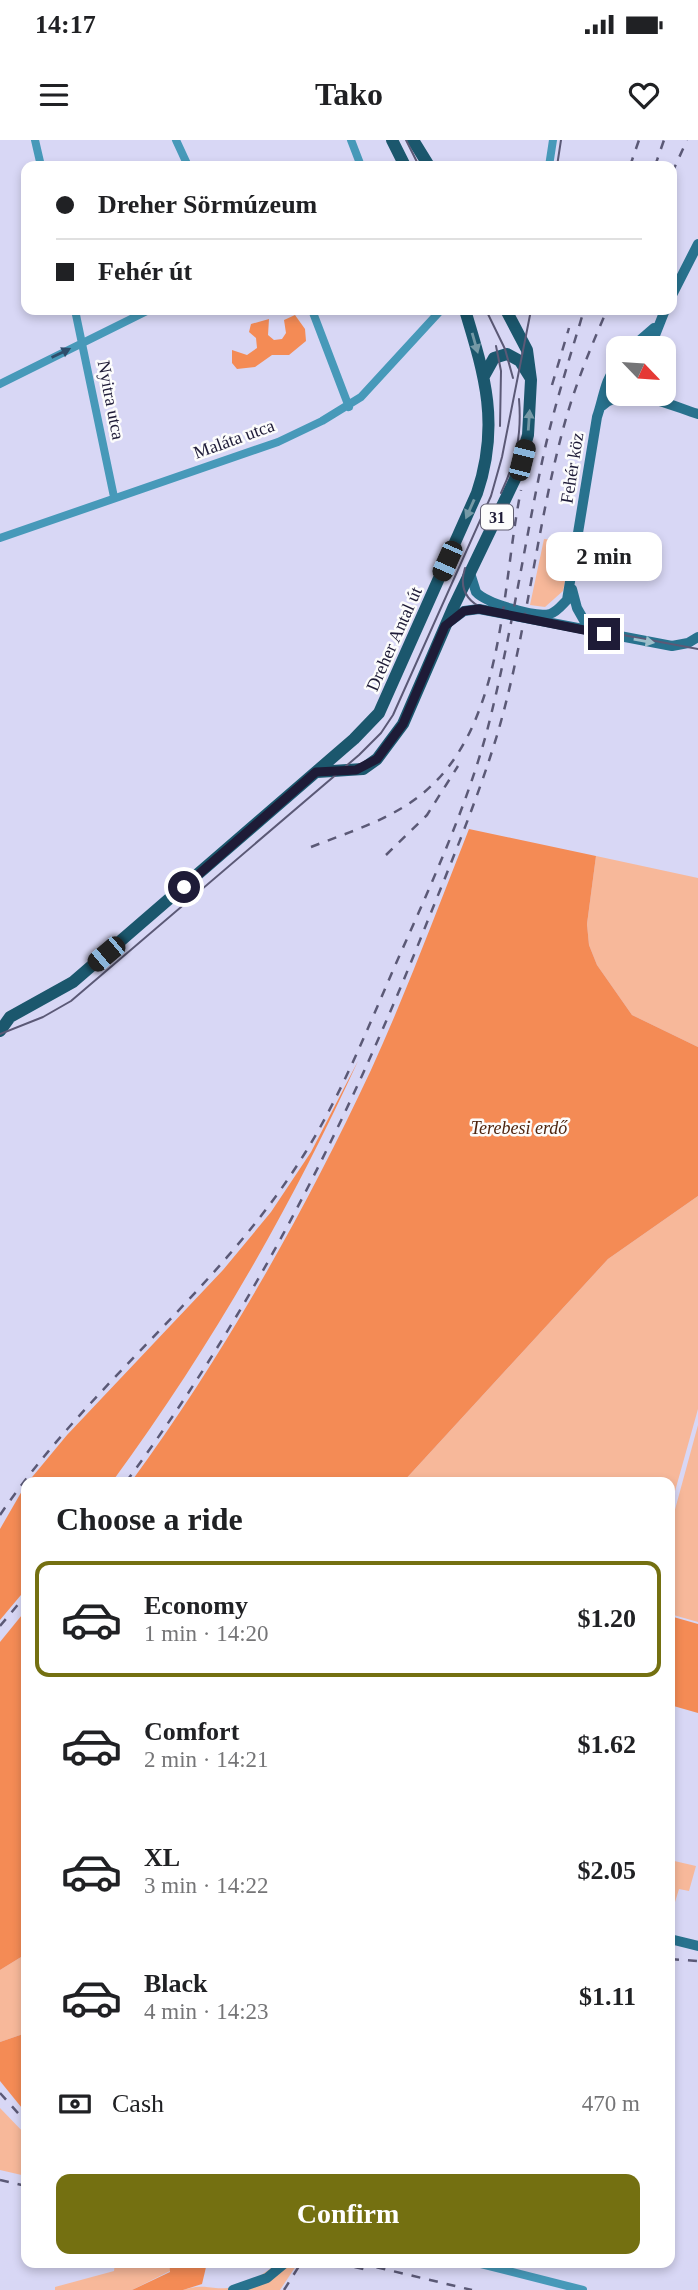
<!DOCTYPE html>
<meta charset="utf-8">
<style>
:root{--surface:#fff;--page:#f2f2f2;--text:#202124;--muted:#757577;--line:#e0e0e0;--accent:#747011}
body{margin:0;font-family:"Times New Roman",serif;background:var(--page);color:var(--text);height:100vh;display:flex;flex-direction:column;font-size:26px;white-space:nowrap}
*{box-sizing:border-box;margin:0}
p{font-size:23px;color:var(--muted)}
.icon{flex:none;width:38px;height:38px;fill:none;stroke:currentColor;stroke-width:2;stroke-linecap:round;stroke-linejoin:round}
.map{position:relative;flex:1;overflow:hidden}
.panel{position:absolute;left:21px;top:1337px;width:654px;height:791px;display:flex;flex-direction:column;background:var(--surface);border-radius:14px;box-shadow:0 4px 10px #0003}
.panel>*{flex:none}
.guide{position:absolute;left:21px;top:21px;width:656px;height:154px;border-radius:14px;box-shadow:0 4px 10px #0003;display:grid;align-content:center;height:154px;padding:0 35px;background:var(--surface)}
.needle{width:46px;rotate:115deg}
.buttons{position:absolute;left:606px;top:196px;display:grid;gap:14px}
.buttons a{display:grid;place-items:center;width:70px;height:70px;border-radius:14px;background:var(--surface);box-shadow:0 4px 10px #0003;font-size:35px}
.end{position:absolute;width:32px;height:32px;margin:-16px;border:9px solid #1e1b37;background:#fff;box-shadow:0 0 0 4px #fff}
.from{border-radius:50%}
.bubble{position:absolute;height:49px;border-radius:14px;background:var(--surface);box-shadow:0 4px 10px #0003;font-size:23px;font-weight:700;line-height:49px;text-align:center}
.car{position:absolute;width:21px;height:42px;margin:-21px -10px;border-radius:9px;box-shadow:0 0 5px 2px #0007;background:linear-gradient(#222 24%,#8ab4d8 0 40%,#222 0 76%,#8ab4d8 0 86%,#222 0)}
.guide b{display:flex;align-items:center;gap:24px;height:66px;font-size:26px}
.guide b+b{border-top:2px solid var(--line)}
.guide i{width:18px;height:18px;background:var(--text)}
ul{padding:0;list-style:none}
li{display:flex;align-items:center;gap:21px;height:116px;margin:0 14px 10px;padding:0 21px;border:4px solid transparent;border-radius:14px}
li div{flex:1}
li b{display:block;font-size:26px}
li em{font-style:normal;font-weight:700}
li.current{border-color:var(--accent)}
li>.icon{width:63px;height:63px;stroke-width:1.5}
h2{padding:0 35px;font-size:32px;line-height:84px}
.pay{display:flex;align-items:center;gap:18px;height:77px;padding:0 35px;font-size:26px}
.pay p{margin-inline-start:auto}
.primary-button{display:flex;gap:14px;margin-top:auto;padding:14px 35px}
.primary-button a{flex:1;height:80px;border-radius:14px;background:var(--accent);color:#fff;font-size:28px;font-weight:700;line-height:80px;text-align:center}
.status{display:flex;justify-content:space-between;align-items:center;height:49px;padding:0 35px;background:var(--surface);direction:ltr}
.status svg{height:19px;fill:currentColor}
header{display:flex;justify-content:space-between;align-items:center;height:91px;padding:0 35px;background:var(--surface);font-size:32px;font-weight:700}
.map>svg:first-child{display:block}
.green{fill:#f7b89a}
.forest{fill:#f48b55}
.lines{fill:none;stroke-linecap:round;stroke-linejoin:round}
.street{stroke:#4799b9;stroke-width:8}
.secondary{stroke:#28728e;stroke-width:10}
.primary{stroke:#1b576d;stroke-width:12}
.tram{stroke:#5b5976;stroke-width:2}
.rail{stroke:#5b5976;stroke-width:2.5;stroke-dasharray:9 9;stroke-linecap:butt}
.oneway{fill:#7599a6}
.oneway2{fill:#2e4d6b}
.oneway3{fill:#9dbeca}
.route{stroke:#1e1b37;stroke-width:9}
.labels{text-anchor:middle;dominant-baseline:central;stroke-width:5;stroke-linejoin:round;paint-order:stroke}
.shield{fill:#fcfcfc;stroke:#615e72;stroke-width:2}
.shield-label{font-size:16px;font-weight:bold;fill:#1e1b37}
.street-label{font-size:18px;fill:#1e1b37;stroke:#fcfcfc}
.park-label{font-size:18px;font-style:italic;fill:#4f250f;stroke:#fcfcfc}
</style>
<div class="status"><b>14:17</b><svg viewBox="0 0 49 12"><path d="M0 12V9h3v3zM5 12V6h3v6zM10 12V3h3v9zM15 12V0h3v12zM26 1h20v11H26zM47 4h2v5h-2z"/></svg></div>
<header><svg class="icon" aria-label="menu" viewBox="0 0 24 24"><path d="M4 6h16M4 12h16M4 18h16"/></svg>Tako<svg class="icon" aria-label="heart" viewBox="0 0 24 24"><path d="M12 20l-8-8c-3-5 5-10 8-4 3-6 11-1 8 4z"/></svg></header>
<div class="map">
<svg width="698" height="2150" viewBox="0 0 698 2150">
<rect width="100%" height="100%" fill="#d8d7f5"/>
<path class="green" d="M 544,399 L 555,400 L 553,411 L 570,416 L 563,451 L 545,467 L 530,465 Z
M 596,716 L 698,738 L 698,907 L 632,875 L 597,825 L 589,805 L 587,784 Z
M 698,1056 L 698,1269 L 670,1369 L 670,1342 L 403,1342 L 608,1119 Z
M 698,1285 L 698,1482 L 670,1474 L 670,1388 Z
M 670,1720 L 696,1726 L 689,1751 L 679,1749 L 672,1772 Z
M 26,1814 L 26,1893 L 0,1902 L 0,1830 Z
M 0,1968 L 26,1995 L 26,2036 L 0,2030 Z
M 115,2123 L 169,2123 L 170,2131 L 132,2150 L 55,2150 L 55,2147 L 114,2131 Z
M 277,2123 L 298,2123 L 280,2150 L 183,2150 C 206,2143 209,2150 228,2148 C 247,2146 263,2135 277,2123 Z"/>
<path class="forest" d="M 295,175 L 305,189 L 306,201 L 289,215 L 272,215 L 255,227 L 237,229 L 232,223 L 232,210 L 247,215 L 257,208 L 256,198 L 249,192 L 251,184 L 269,179 L 268,195 L 274,200 L 282,199 L 286,193 L 284,180 Z
M 469,689 L 596,716 L 587,784 L 589,805 L 597,825 L 632,875 L 698,907 L 698,1056 L 608,1119 L 403,1342 L 131,1342 C 225,1213 303,1075 371,930 C 407,851 437,770 469,689 Z
M 358,921 C 290,1069 209,1210 112,1342 L 28,1342 L 67,1295 L 223,1130 L 271,1072 L 311,1012 Z
M 26,1344 L 26,1449 L 0,1480 L 0,1389 Z
M 26,1470 L 26,1814 L 0,1830 L 0,1502 Z
M 670,1476 L 698,1484 L 698,1573 L 670,1565 Z
M 26,1893 L 26,1973 L 0,1941 L 0,1902 Z
M 169,2123 L 207,2123 L 202,2144 L 183,2150 L 132,2150 L 170,2132 Z"/>
<g class="lines">
<path class="street" d="M 35,0 L 41,26
M 176,0 L 188,26
M 351,0 L 361,26
M 549,26 L 553,0
M 75,170 L 114,357
M 312,170 L 349,267
M 0,244 L 149,170
M 0,398 L 278,302 L 322,281 L 361,257 L 441,170
M 477,2123 L 583,2150"/>
<path class="secondary" d="M 672,155 L 698,104
M 631,208 L 654,188
M 650,208 L 665,170
M 602,266 C 626,242 671,266 698,274
M 470,433 L 476,452 C 486,463 535,478 550,474 C 557,472 562,465 567,460 L 597,277 C 604,257 604,241 618,223
M 572,449 L 577,468 L 590,491
M 448,483 L 464,471 L 479,469 L 672,506 L 688,503 L 698,497
M 670,1799 L 698,1806
M 233,2150 L 267,2138 L 285,2123"/>
<path class="primary" d="M 392,0 L 405,26
M 413,0 L 429,26
M 484,236 L 494,218 L 507,214 L 520,221 L 530,237
M 317,632 L 363,629 L 377,619 L 403,584 L 454,466 L 515,339 L 528,295 L 531,240 L 527,210 L 506,170
M 0,891 L 10,877 L 73,842 L 354,599 L 379,573 L 477,353 C 500,285 485,236 465,170"/>
<path class="tram" d="M 406,0 L 419,26
M 557,26 L 561,0
M 486,170 L 505,209 L 513,238
M 496,206 L 501,231 L 500,286
M 501,353 C 516,321 522,295 519,259
M 465,428 C 459,447 466,461 484,469 L 698,509
M 0,894 L 43,877 L 71,861 L 359,615 L 381,593 L 393,575 L 491,356 L 502,317 L 531,170"/>
<path class="rail" d="M 630,26 L 639,0
M 655,26 L 664,0
M 672,33 L 687,0
M 552,245 L 569,188
M 311,707 C 349,692 390,680 422,654 C 506,586 501,447 521,350
M 386,715 L 427,675 L 458,626
M 126,1342 C 252,1172 346,986 424,790 C 450,725 478,659 498,592 C 526,495 536,394 561,297 C 572,253 589,211 607,170
M 0,1375 C 89,1244 221,1149 305,1013 C 341,955 367,890 394,828 C 428,751 465,672 487,591 C 510,502 523,412 542,322 C 553,270 569,220 584,170
M 0,1486 L 26,1455
M 670,1819 L 698,1821
M 0,1953 L 26,1982
M 0,2040 L 26,2046
M 337,2123 L 368,2130
M 359,2123 L 472,2150
M 284,2150 L 301,2123"/>
</g>
<defs><path id="oneway-solid" d="M-6-.8H1V-3.2L6.5 0L1 3.2V.8H-6Z" transform="scale(1.75)"/></defs>
<g class="oneway">
<use href="#oneway-solid" transform="translate(475 203) rotate(74)"/>
<use href="#oneway-solid" transform="translate(529 280) rotate(-86)"/>
<use href="#oneway-solid" transform="translate(470 369) rotate(114)"/>
</g>
<use class="oneway2" href="#oneway-solid" transform="translate(61 213) rotate(-26)"/>
<use class="oneway3" href="#oneway-solid" transform="translate(644 501) rotate(10)"/>
<g class="lines">
<path class="route" d="M 184,747 L 316,632 L 356,630 L 377,619 L 403,584 L 445,486 L 464,471 L 479,469 L 604,494"/>
</g>
<g class="labels">
<rect class="shield" x="481" y="364.5" width="32" height="25" rx="5"/>
<g class="shield-label">
<text x="497" y="377">31</text>
</g>
<g class="street-label">
<text transform="translate(111 260) rotate(79)">Nyitra utca</text>
<text transform="translate(234 299) rotate(-20)">Maláta utca</text>
<text transform="translate(572 328) rotate(-81)">Fehér köz</text>
<text transform="translate(394 499) rotate(-66)">Dreher Antal út</text>
</g>
<g class="park-label">
<text x="519" y="988">Terebesi erdő</text>
</g>
</g>
</svg>
<div class="buttons">
<a><svg class="needle" viewBox="-14 -14 28 28"><path d="M0-13l5 13h-10z" fill="#e53935"/><path d="M0 13l5-13h-10z" fill="#757577"/></svg></a>
</div>
<i class="end from" style="left:184px;top:747px"></i>
<i class="end" style="left:604px;top:494px"></i>
<div class="bubble" style="left:546px;top:392px;width:116px">2 min</div>
<i class="car" style="left:522px;top:320px;rotate:14deg"></i>
<i class="car" style="left:447px;top:421px;rotate:204deg"></i>
<i class="car" style="left:106px;top:814px;rotate:230deg"></i>
<div class="guide">
<b><i class="from"></i>Dreher Sörmúzeum</b>
<b><i></i>Fehér út</b>
</div>
<section class="panel">
<h2>Choose a ride</h2>
<ul>
<li class="current"><svg class="icon" aria-label="car" viewBox="0 0 24 24"><path d="M5 17H2v-5l4-1 3-4h7l3 4 3 1v5h-3M9 17h6M6 11h13"/><circle cx="7" cy="17" r="2"/><circle cx="17" cy="17" r="2"/></svg><div><b>Economy</b><p>1 min · 14:20</p></div><em>$1.20</em></li>
<li><svg class="icon" aria-label="car" viewBox="0 0 24 24"><path d="M5 17H2v-5l4-1 3-4h7l3 4 3 1v5h-3M9 17h6M6 11h13"/><circle cx="7" cy="17" r="2"/><circle cx="17" cy="17" r="2"/></svg><div><b>Comfort</b><p>2 min · 14:21</p></div><em>$1.62</em></li>
<li><svg class="icon" aria-label="car" viewBox="0 0 24 24"><path d="M5 17H2v-5l4-1 3-4h7l3 4 3 1v5h-3M9 17h6M6 11h13"/><circle cx="7" cy="17" r="2"/><circle cx="17" cy="17" r="2"/></svg><div><b>XL</b><p>3 min · 14:22</p></div><em>$2.05</em></li>
<li><svg class="icon" aria-label="car" viewBox="0 0 24 24"><path d="M5 17H2v-5l4-1 3-4h7l3 4 3 1v5h-3M9 17h6M6 11h13"/><circle cx="7" cy="17" r="2"/><circle cx="17" cy="17" r="2"/></svg><div><b>Black</b><p>4 min · 14:23</p></div><em>$1.11</em></li>
</ul>
<div class="pay"><svg class="icon" aria-label="cash" viewBox="0 0 24 24"><path d="M3 7h18v10H3z"/><circle cx="12" cy="12" r="2"/></svg>Cash<p>470 m</p></div>
<div class="primary-button"><a>Confirm</a></div>
</section>
</div>
